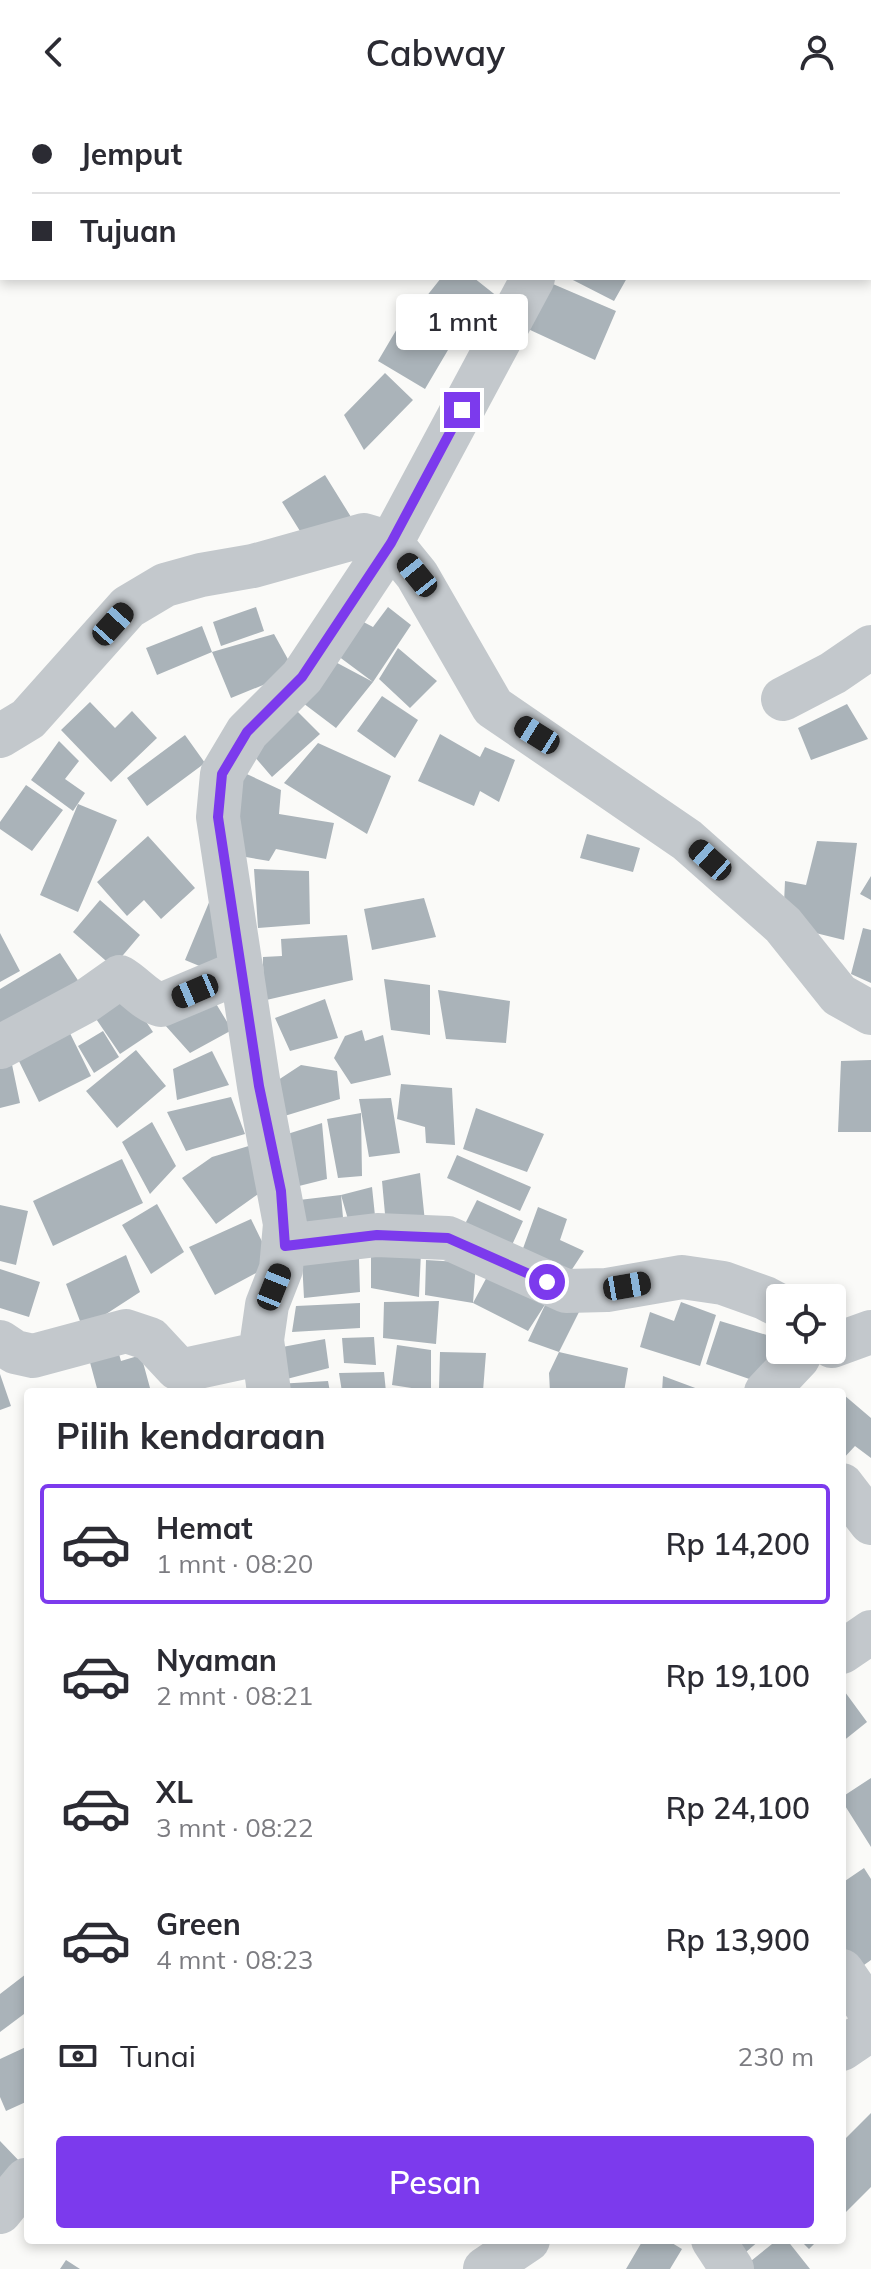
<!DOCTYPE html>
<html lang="id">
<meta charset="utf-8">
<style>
:root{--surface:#fff;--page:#f2f2f3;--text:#2b2b33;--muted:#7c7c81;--line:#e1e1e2;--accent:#7c3aed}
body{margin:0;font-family:Mulish,sans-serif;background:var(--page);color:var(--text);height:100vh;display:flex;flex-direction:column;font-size:30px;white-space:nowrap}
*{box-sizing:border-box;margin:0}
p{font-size:26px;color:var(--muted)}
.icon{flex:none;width:44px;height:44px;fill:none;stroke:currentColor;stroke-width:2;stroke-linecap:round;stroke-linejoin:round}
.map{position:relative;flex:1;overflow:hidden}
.panel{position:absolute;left:24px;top:1284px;width:822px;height:856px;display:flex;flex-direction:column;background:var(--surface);border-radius:8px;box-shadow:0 4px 12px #0003}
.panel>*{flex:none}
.guide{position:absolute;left:0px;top:0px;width:872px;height:176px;box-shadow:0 4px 12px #0003;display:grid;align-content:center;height:176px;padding:0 32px;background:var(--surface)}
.controls{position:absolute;left:766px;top:1180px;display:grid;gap:16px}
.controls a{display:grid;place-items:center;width:80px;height:80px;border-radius:8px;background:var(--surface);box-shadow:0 4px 12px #0003;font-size:40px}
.end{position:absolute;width:36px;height:36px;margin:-18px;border:10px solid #7c3aed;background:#fff;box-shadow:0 0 0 4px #fff}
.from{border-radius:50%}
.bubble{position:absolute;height:56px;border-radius:8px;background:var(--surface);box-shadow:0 4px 12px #0003;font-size:26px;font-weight:600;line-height:56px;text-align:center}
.car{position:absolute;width:24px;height:48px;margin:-24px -12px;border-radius:10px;box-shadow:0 0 6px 2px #0007;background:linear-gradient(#222 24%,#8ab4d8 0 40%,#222 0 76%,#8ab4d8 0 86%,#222 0)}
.guide b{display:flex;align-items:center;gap:28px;height:76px;font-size:30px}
.guide b+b{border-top:2px solid var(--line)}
.guide i{width:20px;height:20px;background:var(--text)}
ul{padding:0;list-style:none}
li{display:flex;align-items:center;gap:24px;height:120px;margin:0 16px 12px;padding:0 16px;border:4px solid transparent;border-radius:8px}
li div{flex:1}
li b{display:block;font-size:30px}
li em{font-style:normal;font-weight:600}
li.on{border-color:var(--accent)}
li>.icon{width:72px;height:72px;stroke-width:1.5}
h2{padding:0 32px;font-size:36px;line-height:96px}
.pay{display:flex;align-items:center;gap:20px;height:88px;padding:0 32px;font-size:30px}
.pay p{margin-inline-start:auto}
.action{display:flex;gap:16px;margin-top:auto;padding:16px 32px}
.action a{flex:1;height:92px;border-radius:8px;background:var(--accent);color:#fff;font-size:32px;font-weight:600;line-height:92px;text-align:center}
header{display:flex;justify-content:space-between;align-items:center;height:104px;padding:0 32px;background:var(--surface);font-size:36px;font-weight:600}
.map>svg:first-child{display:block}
.building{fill:#aab3b9}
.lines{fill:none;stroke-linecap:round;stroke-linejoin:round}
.minor{stroke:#c3c8cc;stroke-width:44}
.route{stroke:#7c3aed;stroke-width:10}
</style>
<header><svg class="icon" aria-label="back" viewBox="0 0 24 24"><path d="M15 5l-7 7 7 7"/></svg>Cabway<svg class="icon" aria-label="person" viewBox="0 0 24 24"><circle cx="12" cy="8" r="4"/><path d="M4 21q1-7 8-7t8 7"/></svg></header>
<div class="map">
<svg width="871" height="2165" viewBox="0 0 871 2165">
<rect width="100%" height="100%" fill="#fafaf8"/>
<path class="building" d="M 441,174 L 474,174 L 498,193 L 474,224 L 458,212 L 452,221 L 422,198 Z
M 569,174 L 627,174 L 614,197 Z
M 546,177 L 616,207 L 595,256 L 528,225 Z
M 411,201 L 458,229 L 425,285 L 378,257 Z
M 385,269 L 413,296 L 364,346 L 344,311 Z
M 325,371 L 351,413 L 308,440 L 282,398 Z
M 256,503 L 264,527 L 221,542 L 213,518 Z
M 388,503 L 411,521 L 373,578 L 330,546 L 354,513 L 373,523 Z
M 202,522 L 212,548 L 157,571 L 146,544 Z
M 274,530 L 295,568 L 231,594 L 212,548 Z
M 398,544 L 437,577 L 410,604 L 379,575 Z
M 326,553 L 373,578 L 336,624 L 299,596 Z
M 382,592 L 418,616 L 395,654 L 357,627 Z
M 90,598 L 115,624 L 132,607 L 157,634 L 111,678 L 61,626 Z
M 290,600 L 320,630 L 272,673 L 248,645 Z
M 847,600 L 868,635 L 811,656 L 798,624 Z
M 440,630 L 480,653 L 485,643 L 515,656 L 499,698 L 480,687 L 474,702 L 418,677 Z
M 185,631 L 205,659 L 147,702 L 127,674 Z
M 59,637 L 79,657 L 65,675 L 85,689 L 73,707 L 31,676 Z
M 318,639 L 391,672 L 367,730 L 284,679 Z
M 238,666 L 281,686 L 279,710 L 334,719 L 326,755 L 276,745 L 269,757 L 223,749 Z
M 26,681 L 63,706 L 32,747 L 0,725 L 0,718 Z
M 78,700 L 117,716 L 78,808 L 40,791 Z
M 587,730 L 640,744 L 633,768 L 580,754 Z
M 148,732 L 195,784 L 161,815 L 144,796 L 127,812 L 97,778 Z
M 817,737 L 857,739 L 844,836 L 783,821 L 785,777 L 806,781 Z
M 254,765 L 309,767 L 310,820 L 258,824 Z
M 871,772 L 871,796 L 860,790 Z
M 424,794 L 436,833 L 372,846 L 364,805 Z
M 100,796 L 140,831 L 113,863 L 73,828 Z
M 210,796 L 229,831 L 214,868 L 185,856 Z
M 863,824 L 871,826 L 871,879 L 851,870 Z
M 0,829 L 20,867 L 0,878 Z
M 347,831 L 353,876 L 262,897 L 263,853 L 282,852 L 281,835 Z
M 60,849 L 85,887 L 0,922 L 0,885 Z
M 384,875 L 430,881 L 430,931 L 391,926 Z
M 123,883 L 153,928 L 120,950 L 90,906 Z
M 438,886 L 510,897 L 506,939 L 446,935 Z
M 212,893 L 232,926 L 190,949 L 164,920 Z
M 325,895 L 338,934 L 290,947 L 275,914 Z
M 65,919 L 91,972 L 39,998 L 13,945 Z
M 362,926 L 365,937 L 383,931 L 391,971 L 351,980 L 334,954 L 345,932 Z
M 103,927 L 119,953 L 94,969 L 78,942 Z
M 136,946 L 166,982 L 117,1024 L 86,987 Z
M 212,947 L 229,981 L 177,996 L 173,965 Z
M 10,951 L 20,999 L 0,1004 L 0,953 Z
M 871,956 L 871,1028 L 838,1028 L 841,957 Z
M 301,961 L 337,967 L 340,995 L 278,1014 L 272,980 Z
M 401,980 L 452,984 L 455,1041 L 426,1039 L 425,1023 L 397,1015 Z
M 231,993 L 245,1030 L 186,1047 L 167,1008 Z
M 391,994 L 400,1049 L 369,1053 L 359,995 Z
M 476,1004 L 544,1030 L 527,1068 L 463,1045 Z
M 361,1009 L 362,1072 L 338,1074 L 327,1015 Z
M 152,1018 L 176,1062 L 150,1090 L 122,1038 Z
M 322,1019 L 327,1075 L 291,1084 L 278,1033 Z
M 252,1041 L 268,1083 L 216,1120 L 182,1074 L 212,1053 Z
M 457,1051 L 531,1083 L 520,1107 L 447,1074 Z
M 122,1055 L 143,1099 L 53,1142 L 33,1097 Z
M 420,1069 L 425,1118 L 386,1121 L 382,1077 Z
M 372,1083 L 377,1131 L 351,1126 L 341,1091 Z
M 341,1091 L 344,1125 L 307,1129 L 299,1096 Z
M 477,1096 L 523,1117 L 507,1152 L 461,1128 Z
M 157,1100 L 184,1148 L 151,1170 L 122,1121 Z
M 0,1101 L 28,1107 L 16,1161 L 0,1157 Z
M 538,1103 L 567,1115 L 560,1136 L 584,1147 L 569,1170 L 521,1150 Z
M 251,1115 L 273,1160 L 215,1191 L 189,1143 Z
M 421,1148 L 419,1193 L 371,1184 L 371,1149 Z
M 126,1151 L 140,1188 L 83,1225 L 66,1180 Z
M 359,1155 L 360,1188 L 304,1194 L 302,1156 Z
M 426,1156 L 476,1159 L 473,1199 L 425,1191 Z
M 0,1165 L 40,1178 L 29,1213 L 0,1204 Z
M 489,1169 L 580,1206 L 559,1248 L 528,1237 L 546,1199 L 528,1227 L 473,1199 Z
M 439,1197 L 436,1240 L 383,1234 L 384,1198 Z
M 681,1198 L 716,1211 L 700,1262 L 640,1243 L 650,1208 L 674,1217 Z
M 360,1199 L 360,1224 L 292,1228 L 296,1202 Z
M 720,1217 L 780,1235 L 780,1241 L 758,1278 L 706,1260 Z
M 374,1233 L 376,1261 L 344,1259 L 342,1234 Z
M 325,1235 L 329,1264 L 283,1276 L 277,1244 Z
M 397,1241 L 431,1246 L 431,1287 L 392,1281 Z
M 117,1243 L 121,1257 L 141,1251 L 150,1284 L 135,1288 L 98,1288 L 88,1251 Z
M 440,1248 L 486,1249 L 483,1287 L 439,1285 Z
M 559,1248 L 628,1264 L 624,1288 L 550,1288 L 549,1269 Z
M 384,1268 L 386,1288 L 342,1288 L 339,1269 Z
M 0,1270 L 11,1302 L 0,1306 Z
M 663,1272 L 706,1288 L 662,1288 Z
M 328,1277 L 330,1288 L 278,1288 L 277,1280 Z
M 844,1291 L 871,1314 L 871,1354 L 855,1342 L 842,1356 L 842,1294 Z
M 845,1588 L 867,1618 L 842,1638 L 842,1590 Z
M 871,1674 L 871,1743 L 842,1697 L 842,1693 Z
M 864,1764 L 871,1775 L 871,1856 L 857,1866 L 842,1843 L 842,1779 Z
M 26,1870 L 28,1907 L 0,1928 L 0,1890 Z
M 28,1942 L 28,1997 L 6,2007 L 0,1993 L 0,1955 Z
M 871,2009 L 871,2083 L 842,2112 L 842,2038 Z
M 0,2037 L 24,2062 L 0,2085 Z
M 643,2136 L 667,2136 L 682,2145 L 670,2165 L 626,2165 Z
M 724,2136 L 760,2136 L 739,2154 Z
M 777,2136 L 787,2136 L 810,2165 L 741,2165 Z
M 800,2136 L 818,2136 L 809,2145 Z
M 66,2156 L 80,2165 L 60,2165 Z"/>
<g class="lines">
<path class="minor" d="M 626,2 L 627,0
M 783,595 L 833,569 L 871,543
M 0,632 L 28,615 L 128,503 L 165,481 L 201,471 L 253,462 L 364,431 L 391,439 L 417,471 L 493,603 L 687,736 L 783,821 L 839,891 L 871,909
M 0,943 L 86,897 L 120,873 C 134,881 146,897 161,901 L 242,867
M 285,1142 L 377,1131 L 448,1134 L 566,1187 L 607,1186 L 682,1173 L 723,1179 L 765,1194 L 780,1202
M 0,1238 L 15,1248 L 33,1252 L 126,1227 L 150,1235 L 177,1264 L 189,1265 L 263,1249
M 832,1242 L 871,1228
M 269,1288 L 262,1236 L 267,1201 L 281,1165 L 285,1120 L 259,982 L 218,713 L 222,670 L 247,628 L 302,573 L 391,439 L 533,174
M 766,1288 L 798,1254 L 802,1246
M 842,1381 L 871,1419
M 842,1548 L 871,1528
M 842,1867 L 871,1909
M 842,1945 L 871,1925
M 0,2108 L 26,2076
M 713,2136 L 732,2165
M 485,2165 L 528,2136"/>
</g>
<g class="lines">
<path class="route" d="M 462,306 L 391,439 L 302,573 L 247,628 L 222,670 L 218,713 L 259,982 L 281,1087 L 285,1142 L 377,1131 L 448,1134 L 547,1178"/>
</g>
</svg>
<div class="controls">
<a><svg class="icon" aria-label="locate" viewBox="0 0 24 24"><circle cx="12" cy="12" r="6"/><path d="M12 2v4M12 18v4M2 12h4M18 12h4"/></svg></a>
</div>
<i class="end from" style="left:547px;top:1178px"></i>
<i class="end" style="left:462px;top:306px"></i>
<div class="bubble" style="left:396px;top:190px;width:132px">1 mnt</div>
<i class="car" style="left:417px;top:471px;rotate:321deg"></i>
<i class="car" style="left:113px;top:520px;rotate:42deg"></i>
<i class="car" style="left:537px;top:631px;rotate:302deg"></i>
<i class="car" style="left:710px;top:756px;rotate:312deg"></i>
<i class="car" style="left:195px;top:887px;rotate:247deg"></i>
<i class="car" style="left:627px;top:1182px;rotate:80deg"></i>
<i class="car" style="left:274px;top:1183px;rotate:22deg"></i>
<div class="guide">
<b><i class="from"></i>Jemput</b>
<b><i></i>Tujuan</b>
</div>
<section class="panel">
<h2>Pilih kendaraan</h2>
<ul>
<li class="on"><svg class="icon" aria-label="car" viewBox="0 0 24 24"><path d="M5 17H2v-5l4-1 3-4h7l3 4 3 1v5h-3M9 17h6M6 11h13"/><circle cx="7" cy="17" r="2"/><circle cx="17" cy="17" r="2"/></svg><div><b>Hemat</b><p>1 mnt · 08:20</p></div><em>Rp 14,200</em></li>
<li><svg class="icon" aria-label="car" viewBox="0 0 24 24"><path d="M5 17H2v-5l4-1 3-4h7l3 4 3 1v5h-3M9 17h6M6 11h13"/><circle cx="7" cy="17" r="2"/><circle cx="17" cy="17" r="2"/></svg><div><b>Nyaman</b><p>2 mnt · 08:21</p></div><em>Rp 19,100</em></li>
<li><svg class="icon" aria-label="car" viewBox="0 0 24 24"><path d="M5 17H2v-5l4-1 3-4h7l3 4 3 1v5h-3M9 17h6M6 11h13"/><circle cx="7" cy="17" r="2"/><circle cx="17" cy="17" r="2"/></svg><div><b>XL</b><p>3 mnt · 08:22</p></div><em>Rp 24,100</em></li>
<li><svg class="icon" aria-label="car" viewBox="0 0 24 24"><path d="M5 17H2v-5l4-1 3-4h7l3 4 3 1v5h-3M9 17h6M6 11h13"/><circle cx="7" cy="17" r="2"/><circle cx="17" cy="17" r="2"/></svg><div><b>Green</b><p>4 mnt · 08:23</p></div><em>Rp 13,900</em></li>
</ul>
<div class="pay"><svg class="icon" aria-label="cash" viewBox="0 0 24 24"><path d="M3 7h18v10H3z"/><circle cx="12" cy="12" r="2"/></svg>Tunai<p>230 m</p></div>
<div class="action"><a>Pesan</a></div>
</section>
</div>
